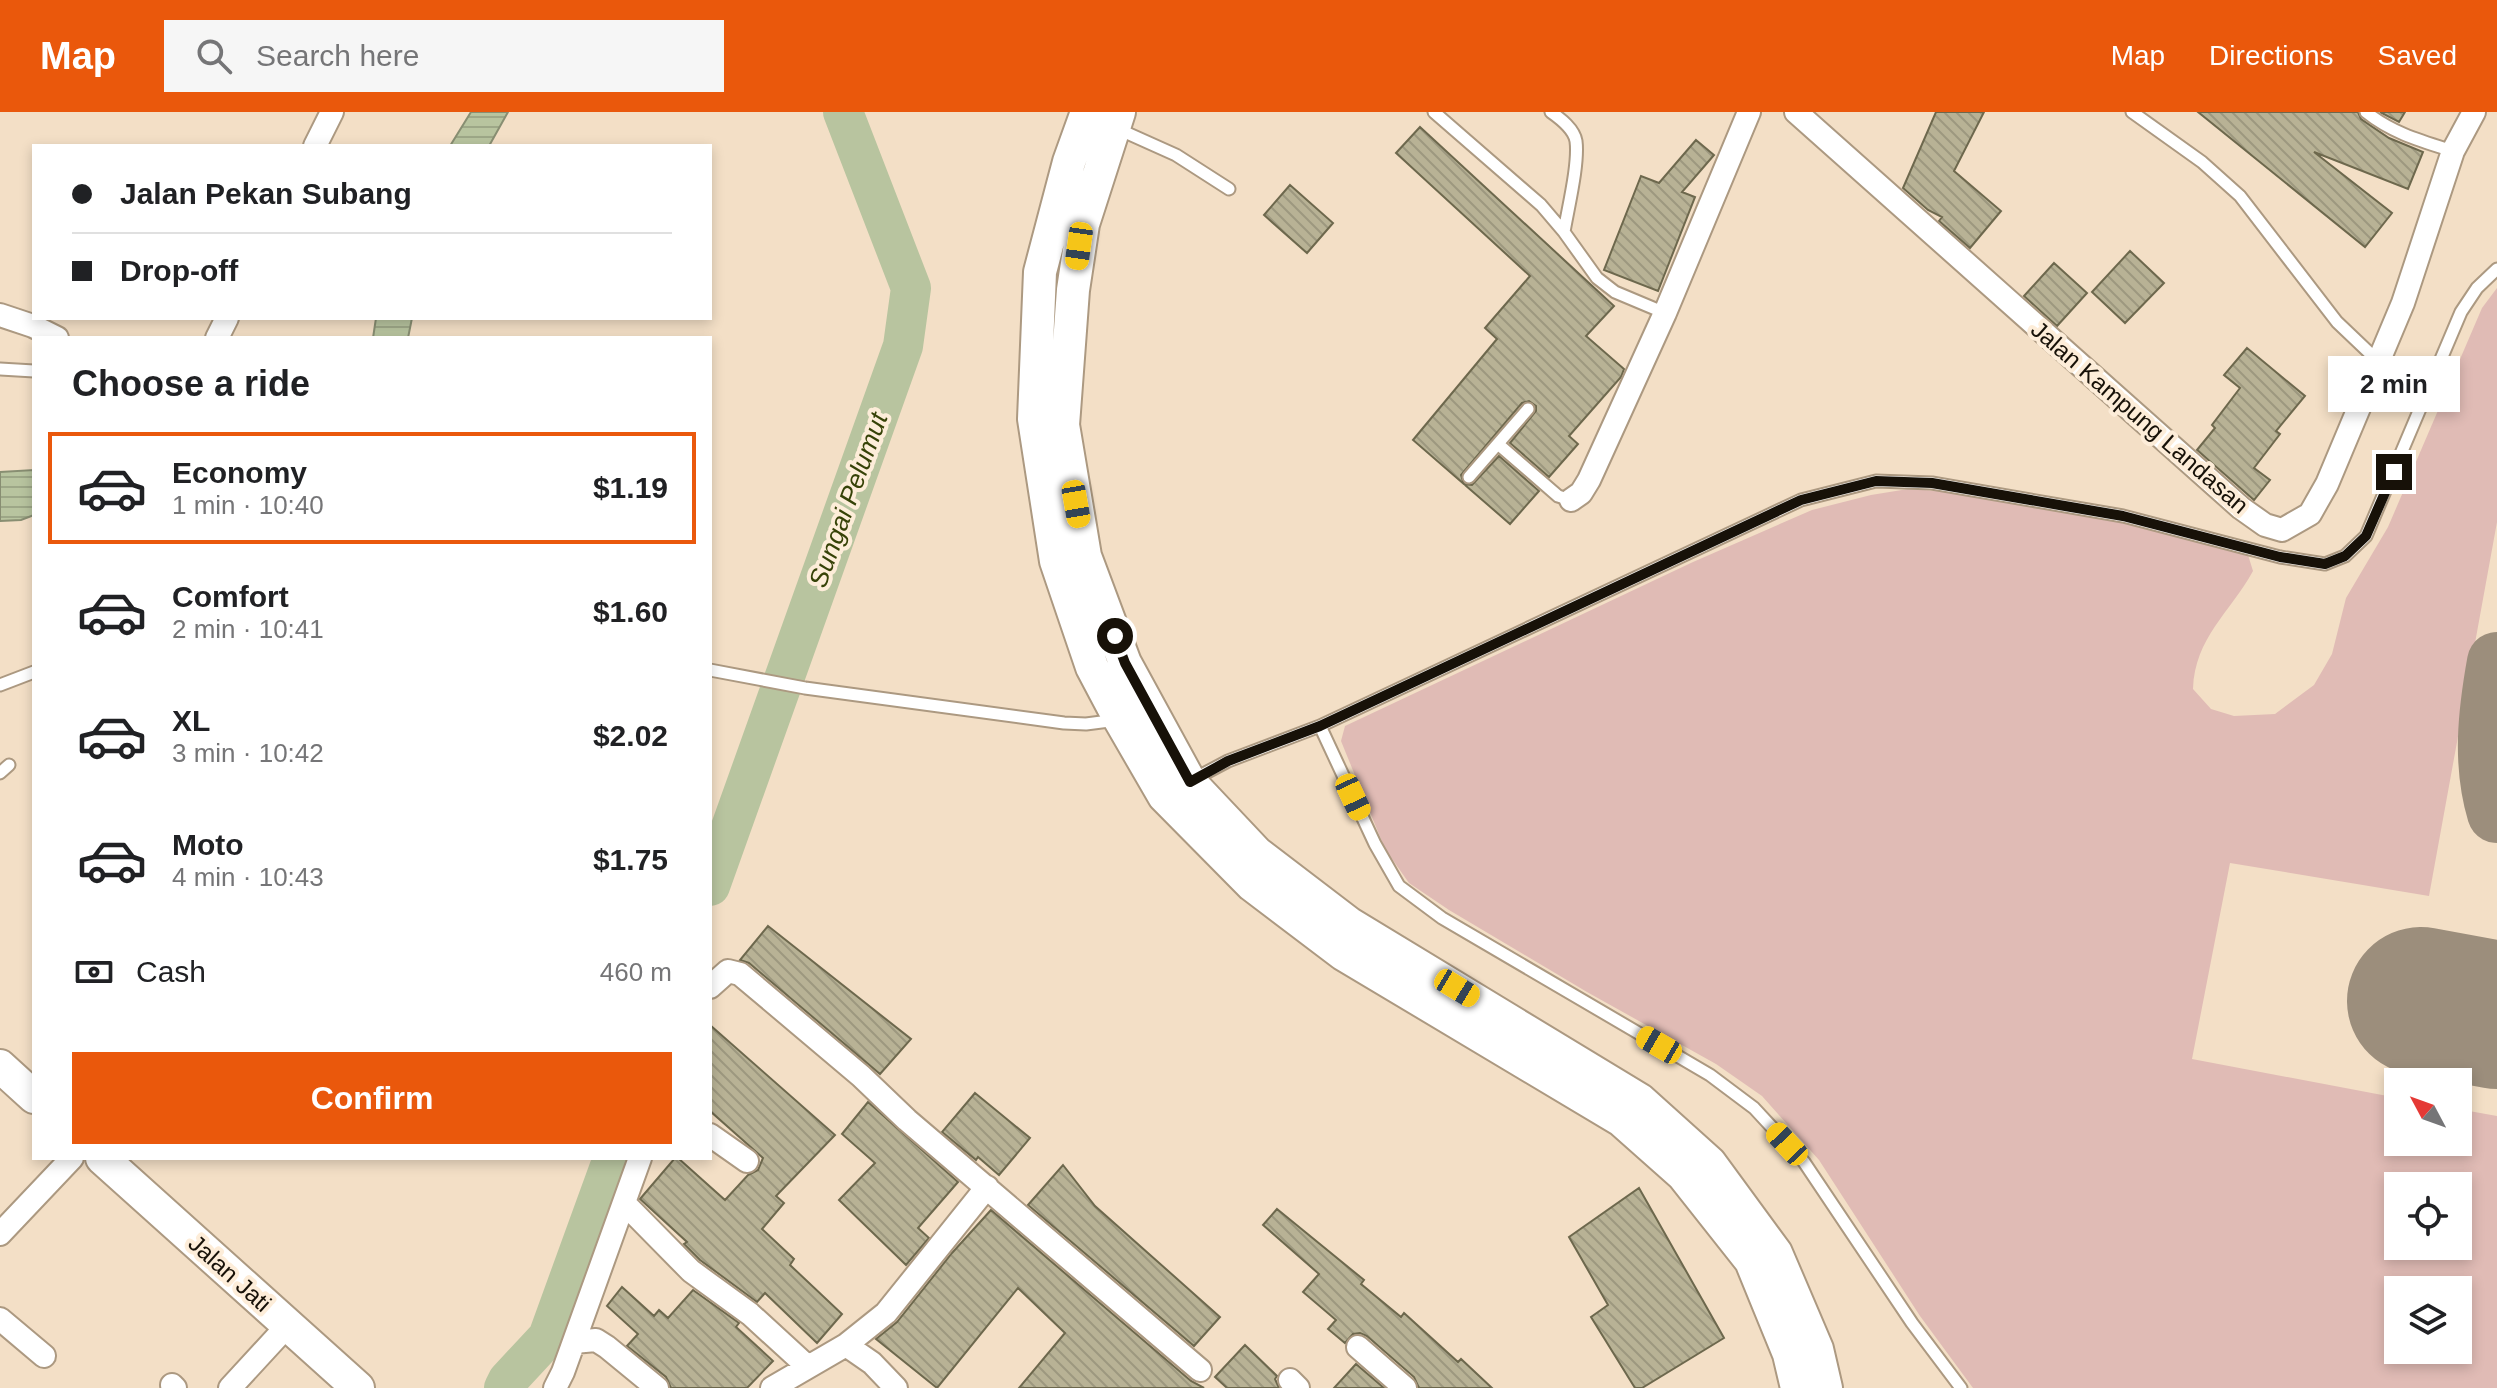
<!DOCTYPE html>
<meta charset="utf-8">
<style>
:root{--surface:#fff;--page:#f6f6f6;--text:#202124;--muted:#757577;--line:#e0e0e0;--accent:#ea580c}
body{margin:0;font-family:Arial,sans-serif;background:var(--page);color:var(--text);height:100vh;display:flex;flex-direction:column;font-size:30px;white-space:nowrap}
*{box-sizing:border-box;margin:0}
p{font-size:26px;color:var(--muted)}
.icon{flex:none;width:44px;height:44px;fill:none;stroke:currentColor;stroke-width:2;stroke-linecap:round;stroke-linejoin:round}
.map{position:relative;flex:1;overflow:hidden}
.sheet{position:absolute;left:32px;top:224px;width:680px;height:824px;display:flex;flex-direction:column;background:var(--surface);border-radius:0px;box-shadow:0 4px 12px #0003}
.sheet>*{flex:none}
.banner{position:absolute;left:32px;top:32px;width:680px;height:176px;border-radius:0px;box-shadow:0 4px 12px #0003;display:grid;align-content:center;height:176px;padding:0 40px;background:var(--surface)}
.needle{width:52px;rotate:311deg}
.controls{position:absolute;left:2384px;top:956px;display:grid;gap:16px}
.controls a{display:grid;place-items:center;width:88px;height:88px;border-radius:0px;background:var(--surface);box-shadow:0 4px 12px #0003;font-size:40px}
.end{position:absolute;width:36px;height:36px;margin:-18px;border:10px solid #171108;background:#fff;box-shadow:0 0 0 4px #fff}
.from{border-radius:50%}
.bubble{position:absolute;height:56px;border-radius:0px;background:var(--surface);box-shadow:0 4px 12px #0003;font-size:26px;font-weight:600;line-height:56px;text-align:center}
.car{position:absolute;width:24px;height:48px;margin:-24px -12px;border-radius:10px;box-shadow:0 0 6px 2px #0007;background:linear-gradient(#f5c518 24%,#345 0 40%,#f5c518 0 76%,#345 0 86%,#f5c518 0)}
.banner b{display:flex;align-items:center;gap:28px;height:76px;font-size:30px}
.banner b+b{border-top:2px solid var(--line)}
.banner i{width:20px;height:20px;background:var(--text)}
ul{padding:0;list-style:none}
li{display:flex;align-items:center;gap:24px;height:112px;margin:0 16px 12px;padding:0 24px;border:4px solid transparent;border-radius:0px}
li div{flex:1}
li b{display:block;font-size:30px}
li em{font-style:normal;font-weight:600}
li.active{border-color:var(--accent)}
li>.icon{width:72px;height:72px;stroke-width:1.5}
h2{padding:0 40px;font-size:36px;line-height:96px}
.pay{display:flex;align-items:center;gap:20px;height:88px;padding:0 40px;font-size:30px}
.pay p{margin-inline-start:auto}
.cta{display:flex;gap:16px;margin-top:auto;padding:16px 40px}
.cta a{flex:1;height:92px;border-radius:0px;background:var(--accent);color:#fff;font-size:32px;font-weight:600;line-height:92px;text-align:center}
header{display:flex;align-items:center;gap:48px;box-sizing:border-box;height:112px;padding:0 40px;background:var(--accent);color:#fff}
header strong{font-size:38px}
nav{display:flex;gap:44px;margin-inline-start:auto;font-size:28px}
.search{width:560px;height:72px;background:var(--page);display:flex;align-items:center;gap:20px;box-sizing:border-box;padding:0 28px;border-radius:0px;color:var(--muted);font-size:30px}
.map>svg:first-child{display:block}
.green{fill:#e0bbb5;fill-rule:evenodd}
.water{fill:url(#water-rules);stroke:#888e72;stroke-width:2}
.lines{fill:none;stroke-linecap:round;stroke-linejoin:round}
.river{stroke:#b8c49f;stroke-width:40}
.taxiway{stroke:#9c8e7c;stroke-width:60}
.runway{stroke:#9c8e7c;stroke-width:148}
.building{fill:url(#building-back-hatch);stroke:#6d684d;stroke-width:2}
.lane-casing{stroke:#ac9981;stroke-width:15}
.street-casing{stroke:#ac9981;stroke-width:26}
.secondary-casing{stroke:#ac9981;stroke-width:36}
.lane{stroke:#fff;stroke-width:11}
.street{stroke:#fff;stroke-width:22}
.secondary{stroke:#fff;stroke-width:32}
.route{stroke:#171108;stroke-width:10}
.labels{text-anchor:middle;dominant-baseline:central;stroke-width:8;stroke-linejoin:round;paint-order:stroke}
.street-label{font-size:24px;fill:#171108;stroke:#fdedd9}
.water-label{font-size:26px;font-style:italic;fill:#364207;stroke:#fdedd9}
</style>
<header>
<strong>Map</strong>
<div class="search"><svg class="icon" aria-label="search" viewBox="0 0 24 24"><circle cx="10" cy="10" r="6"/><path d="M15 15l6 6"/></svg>Search here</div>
<nav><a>Map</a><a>Directions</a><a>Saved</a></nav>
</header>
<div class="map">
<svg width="2497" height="1276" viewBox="0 0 2497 1276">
<defs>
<pattern id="water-rules" width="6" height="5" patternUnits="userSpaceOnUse" patternTransform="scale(2)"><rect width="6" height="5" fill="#b8c49f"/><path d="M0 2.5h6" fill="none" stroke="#9da787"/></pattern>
<pattern id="building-back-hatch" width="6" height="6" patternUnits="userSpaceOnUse" patternTransform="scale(2)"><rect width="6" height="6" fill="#b8b295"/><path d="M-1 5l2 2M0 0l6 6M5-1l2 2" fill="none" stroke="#9d987f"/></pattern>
</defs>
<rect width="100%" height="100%" fill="#f3dfc6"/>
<path class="green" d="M 2497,176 L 2497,410 L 2429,784 L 2230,751 L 2192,947 L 2398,986 L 2398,1030 L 2458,1030 L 2458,997 L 2497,1004 L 2497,1276 L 1973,1276 L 1920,1204 L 1819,1048 L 1762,984 L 1716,952 L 1587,880 L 1449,798 L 1409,771 L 1385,737 L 1341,629 L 1345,614 L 1693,450 L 1812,398 L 1871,383 L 1908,377 L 1973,381 L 2142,411 L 2248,443 L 2253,459 C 2230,501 2195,525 2193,577 L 2211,597 L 2234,604 L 2275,602 L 2314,573 L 2332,542 L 2346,486 L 2388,415 L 2482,196 ZM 2398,1074 L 2458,1074 L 2458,1134 L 2398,1134 ZM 2398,1178 L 2458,1178 L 2458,1238 L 2398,1238 Z"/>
<path class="water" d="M 471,0 L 508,0 L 489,34 L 450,34 Z
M 376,206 L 412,206 L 408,226 L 373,226 Z
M 34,358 L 34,403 L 21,408 L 0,409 L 0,360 Z"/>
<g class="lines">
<path class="river" d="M 710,774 L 903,234 L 911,176 L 843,0
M 504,1276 L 508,1268 L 548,1225 L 613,1046"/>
<path class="taxiway" d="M 2497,550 C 2488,600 2482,651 2497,701"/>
<path class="runway" d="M 2421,889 L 2497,903"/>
</g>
<path class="building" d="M 1936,0 L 1984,0 L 1954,59 L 2001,99 L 1970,136 L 1939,109 L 1942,105 L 1928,98 L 1903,76 Z
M 2198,0 L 2358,0 L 2361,7 L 2389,26 L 2423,40 L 2408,77 L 2314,40 L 2392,101 L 2365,135 Z
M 2380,0 L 2405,0 L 2399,10 Z
M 1420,15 L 1614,194 L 1586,224 L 1624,257 L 1621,265 L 1569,324 L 1578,332 L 1549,365 L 1510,331 L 1536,299 L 1536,294 L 1529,289 L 1522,291 L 1461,363 L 1464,372 L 1472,373 L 1499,344 L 1539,379 L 1510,412 L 1413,328 L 1497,227 L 1485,216 L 1530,164 L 1396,41 Z
M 1696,28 L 1714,43 L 1682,80 L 1695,85 L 1658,179 L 1604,158 L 1641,64 L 1659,71 Z
M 1290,73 L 1333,111 L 1307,141 L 1264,103 Z
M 2130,139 L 2164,171 L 2125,211 L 2092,180 Z
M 2054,151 L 2087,181 L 2057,214 L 2024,184 Z
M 2247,236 L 2305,284 L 2276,319 L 2280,322 L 2254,356 L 2270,368 L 2254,388 L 2197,338 L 2215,316 L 2212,313 L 2240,276 L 2224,263 Z
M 768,814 L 911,927 L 880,962 L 749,851 L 740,848 Z
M 710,913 L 835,1023 L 776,1084 L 784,1091 L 762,1117 L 794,1147 L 790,1153 L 842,1202 L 817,1231 L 765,1181 L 757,1190 L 700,1148 L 684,1132 L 687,1130 L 640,1087 L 675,1046 L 678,1046 L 725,1088 L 748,1063 L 758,1058 L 763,1046 L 710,999 Z
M 975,981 L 1030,1026 L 999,1063 L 978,1045 L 976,1048 L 942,1020 Z
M 868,990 L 958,1070 L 918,1116 L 929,1126 L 906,1153 L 839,1088 L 875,1051 L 842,1022 Z
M 1063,1053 L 1095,1094 L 1220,1205 L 1194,1234 L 1028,1093 Z
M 1639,1076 L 1724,1226 L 1642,1276 L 1635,1276 L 1591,1205 L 1608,1193 L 1569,1125 Z
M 1277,1097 L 1364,1168 L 1361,1172 L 1401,1205 L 1404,1201 L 1458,1250 L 1461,1247 L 1492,1276 L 1419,1276 L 1414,1265 L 1367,1224 L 1360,1221 L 1353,1222 L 1345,1231 L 1328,1217 L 1336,1208 L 1303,1180 L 1319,1162 L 1263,1113 Z
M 991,1098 L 1191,1269 L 1204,1276 L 1019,1276 L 1065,1221 L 1018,1176 L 937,1276 L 876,1227 L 897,1210 L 952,1141 Z
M 622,1175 L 654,1204 L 659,1198 L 668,1206 L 693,1178 L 739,1211 L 736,1215 L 773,1249 L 747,1276 L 671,1276 L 666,1265 L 627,1234 L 638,1222 L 607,1194 Z
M 1245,1233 L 1277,1264 L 1275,1267 L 1279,1276 L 1227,1276 L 1215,1265 Z
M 1356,1252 L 1384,1276 L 1334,1276 Z"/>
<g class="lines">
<g class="lane-casing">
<path id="lane" d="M 1434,0 L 1541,93 L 1564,120 L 1597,166 L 1615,180 L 1665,201
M 1551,0 C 1561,7 1574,17 1576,29 C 1579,52 1568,96 1564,120
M 2132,0 L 2202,50 L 2240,84 L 2337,210 L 2378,249
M 2366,0 C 2392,21 2421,29 2453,39
M 1118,17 L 1176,43 L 1229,77
M 0,257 L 34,259
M 1498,332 L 1558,384 L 1571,388
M 1469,365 L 1528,297
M 710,558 L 805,576 L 1064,611 L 1086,612 L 1117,608
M 0,573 L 34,560
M 1320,614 L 1375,732 L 1399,774 L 1442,806 L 1710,963 L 1754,996 L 1804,1050 L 1912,1211 L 1961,1276
M 0,661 L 9,653
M 1192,668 L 1228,649 L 1320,614 L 1801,388 L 1876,369 L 1932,371 L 2123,404 L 2280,445 L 2325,452 L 2345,444 L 2366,424 L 2461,200 L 2477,176 L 2497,157"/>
</g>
<g class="street-casing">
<path id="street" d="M 1796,0 L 2241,396 L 2265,413 L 2282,418 L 2310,402 L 2327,372 L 2403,191 L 2453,39 L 2474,0
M 315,34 L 332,0
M 0,203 L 33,214 L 57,226
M 217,226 L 227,206
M 1571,388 L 1581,381 L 1589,368 L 1665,201 L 1749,0
M 710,875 L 728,859 L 740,862 L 861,964 L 907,1008 L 1200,1258
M 710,1023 L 747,1049
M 624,1091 L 691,1159 L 750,1202 L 808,1255
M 0,1122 L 72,1046
M 0,1207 L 44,1244
M 574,1230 L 596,1228 L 607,1235 L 657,1276
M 846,1233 L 872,1251 L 896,1276
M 1358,1235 L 1405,1276
M 1290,1268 L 1298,1276
M 172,1273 L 175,1276
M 230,1276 L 288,1213
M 555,1276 L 563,1260 L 640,1046
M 772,1276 L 846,1233 L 886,1201 L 987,1075"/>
</g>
<g class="secondary-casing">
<path id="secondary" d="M 1087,0 L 1069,50 L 1040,160 L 1034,307 L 1056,449 L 1092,555 L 1120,608 L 1164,684 L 1252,773 L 1343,842 L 1621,1008 L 1683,1063 L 1751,1149 L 1789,1242 L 1797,1276
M 1119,0 L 1083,112 L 1073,178 L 1063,313 L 1085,444 L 1125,551 L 1190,670 L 1257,741 L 1350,812 L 1640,988 L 1710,1051 L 1776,1141 L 1817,1237 L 1826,1276
M 0,954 L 34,985
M 102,1046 L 358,1276"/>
</g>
<use href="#lane" class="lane"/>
<use href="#street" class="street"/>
<use href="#secondary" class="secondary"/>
</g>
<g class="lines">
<path class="route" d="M 1115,524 L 1125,551 L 1190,670 L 1228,649 L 1320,614 L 1801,388 L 1876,369 L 1932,371 L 2123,404 L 2280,445 L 2325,452 L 2345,444 L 2366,424 L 2394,360"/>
</g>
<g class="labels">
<g class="street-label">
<text transform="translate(2140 305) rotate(41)">Jalan Kampung Landasan</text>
<text transform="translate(230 1161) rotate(42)">Jalan Jati</text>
</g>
<g class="water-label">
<text transform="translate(848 388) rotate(-70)">Sungai Pelumut</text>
</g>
</g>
</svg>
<div class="controls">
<a><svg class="needle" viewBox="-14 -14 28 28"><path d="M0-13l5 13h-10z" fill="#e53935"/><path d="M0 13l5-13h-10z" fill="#757577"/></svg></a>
<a><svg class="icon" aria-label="locate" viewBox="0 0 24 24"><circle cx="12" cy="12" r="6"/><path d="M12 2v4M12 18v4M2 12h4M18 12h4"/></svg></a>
<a><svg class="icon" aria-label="layers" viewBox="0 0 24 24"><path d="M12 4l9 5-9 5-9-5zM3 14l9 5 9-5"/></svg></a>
</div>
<i class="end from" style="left:1115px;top:524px"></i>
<i class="end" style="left:2394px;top:360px"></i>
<div class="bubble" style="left:2328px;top:244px;width:132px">2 min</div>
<i class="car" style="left:1079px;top:134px;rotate:188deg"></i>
<i class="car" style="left:1076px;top:392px;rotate:170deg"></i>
<i class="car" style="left:1353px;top:685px;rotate:155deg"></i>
<i class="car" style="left:1457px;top:876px;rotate:121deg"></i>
<i class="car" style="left:1659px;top:933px;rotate:300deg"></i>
<i class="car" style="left:1787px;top:1032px;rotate:317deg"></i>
<div class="banner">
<b><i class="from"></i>Jalan Pekan Subang</b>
<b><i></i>Drop-off</b>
</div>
<section class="sheet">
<h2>Choose a ride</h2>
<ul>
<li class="active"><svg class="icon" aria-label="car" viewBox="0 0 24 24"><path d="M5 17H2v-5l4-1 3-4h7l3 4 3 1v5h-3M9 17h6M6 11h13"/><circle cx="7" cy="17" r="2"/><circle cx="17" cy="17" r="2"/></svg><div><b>Economy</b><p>1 min · 10:40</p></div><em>$1.19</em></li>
<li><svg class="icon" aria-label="car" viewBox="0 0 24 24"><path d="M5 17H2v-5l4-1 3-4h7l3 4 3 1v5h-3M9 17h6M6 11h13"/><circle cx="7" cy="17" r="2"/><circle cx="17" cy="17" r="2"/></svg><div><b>Comfort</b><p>2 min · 10:41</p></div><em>$1.60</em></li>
<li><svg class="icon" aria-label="car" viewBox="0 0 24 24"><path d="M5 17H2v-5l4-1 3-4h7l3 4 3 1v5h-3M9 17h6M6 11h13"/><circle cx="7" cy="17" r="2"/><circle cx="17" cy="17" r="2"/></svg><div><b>XL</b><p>3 min · 10:42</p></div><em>$2.02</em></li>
<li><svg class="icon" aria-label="car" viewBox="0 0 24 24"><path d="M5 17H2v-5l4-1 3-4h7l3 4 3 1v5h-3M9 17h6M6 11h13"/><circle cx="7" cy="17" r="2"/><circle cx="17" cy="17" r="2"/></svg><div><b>Moto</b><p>4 min · 10:43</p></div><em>$1.75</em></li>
</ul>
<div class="pay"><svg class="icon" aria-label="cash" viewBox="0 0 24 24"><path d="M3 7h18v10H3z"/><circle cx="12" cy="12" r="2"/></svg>Cash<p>460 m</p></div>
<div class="cta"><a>Confirm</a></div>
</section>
</div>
